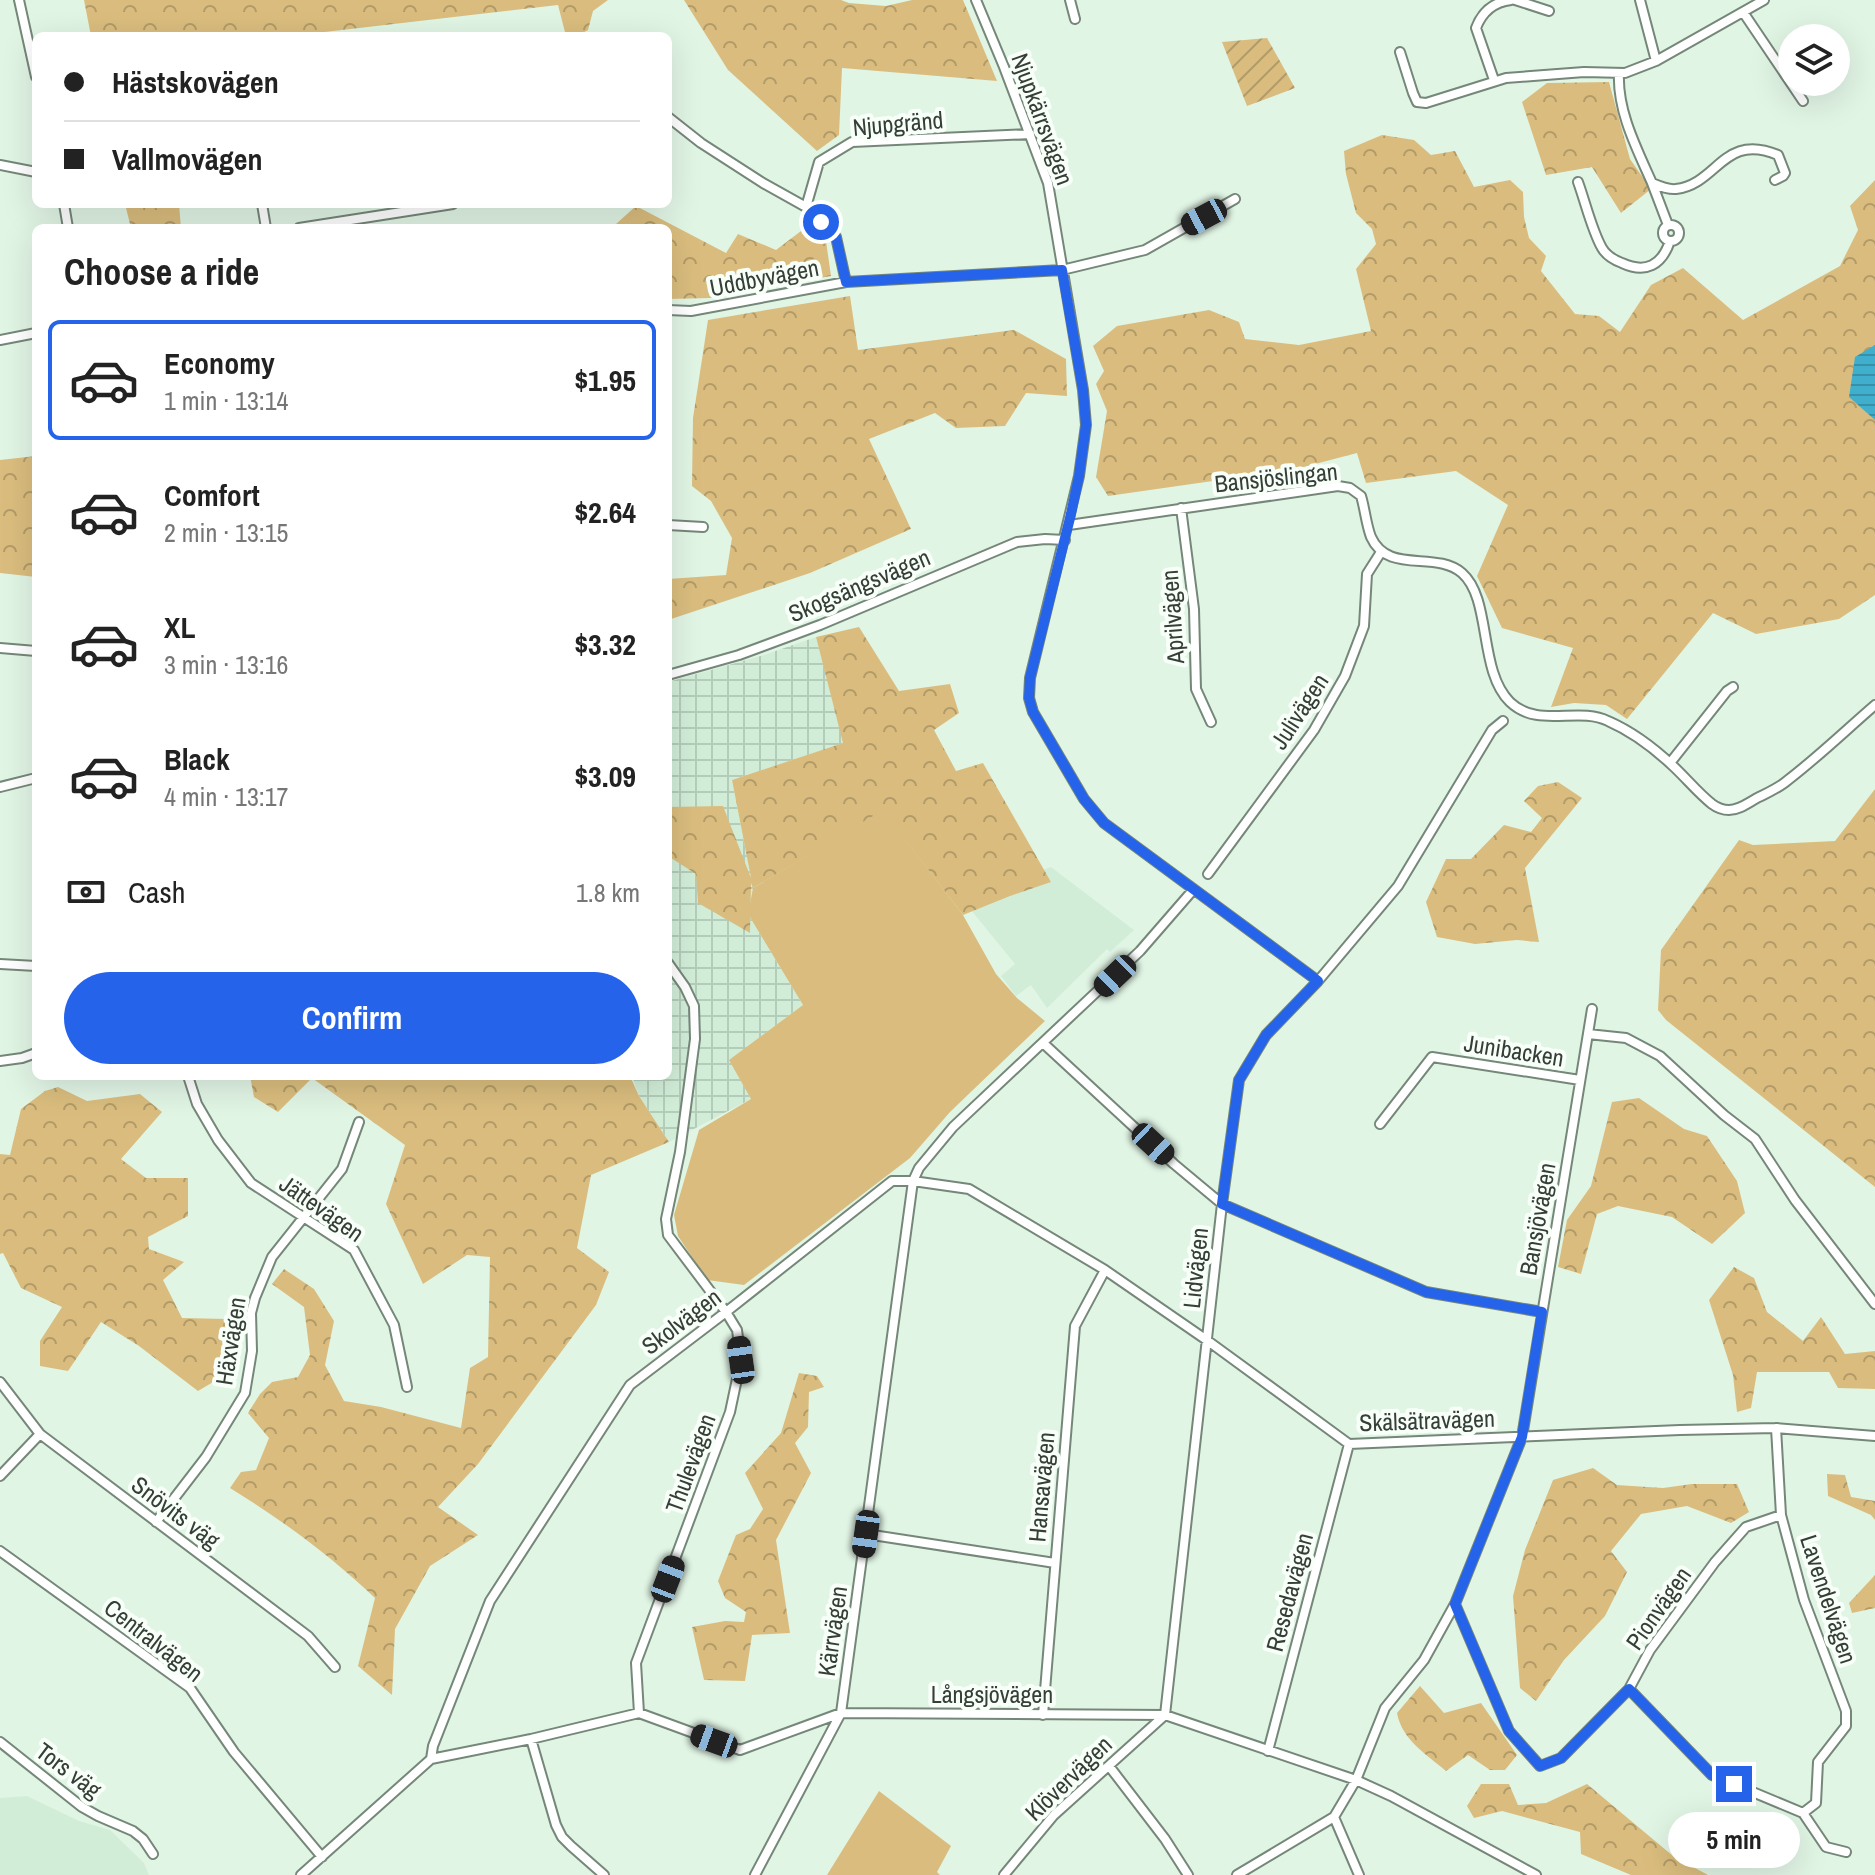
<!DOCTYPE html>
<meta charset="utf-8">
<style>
:root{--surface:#fff;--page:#f6f6f6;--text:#222;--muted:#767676;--line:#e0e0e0;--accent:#2563eb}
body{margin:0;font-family:"Archivo Narrow",sans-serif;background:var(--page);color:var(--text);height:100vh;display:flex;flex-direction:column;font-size:30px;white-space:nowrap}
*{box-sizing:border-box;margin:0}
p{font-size:26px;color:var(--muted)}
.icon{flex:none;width:44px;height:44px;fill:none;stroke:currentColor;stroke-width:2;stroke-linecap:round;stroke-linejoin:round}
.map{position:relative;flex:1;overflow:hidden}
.drawer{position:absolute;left:32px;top:224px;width:640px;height:856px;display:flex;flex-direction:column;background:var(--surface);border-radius:12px;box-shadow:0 8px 32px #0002}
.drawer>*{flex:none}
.banner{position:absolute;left:32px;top:32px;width:640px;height:176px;border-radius:12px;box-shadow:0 8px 32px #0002;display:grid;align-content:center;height:176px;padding:0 32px;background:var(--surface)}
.controls{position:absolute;left:1778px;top:24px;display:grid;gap:16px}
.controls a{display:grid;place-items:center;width:72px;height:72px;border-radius:50%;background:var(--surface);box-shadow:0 8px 32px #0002;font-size:40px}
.end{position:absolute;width:36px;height:36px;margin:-18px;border:10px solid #2563eb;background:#fff;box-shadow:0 0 0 4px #fff}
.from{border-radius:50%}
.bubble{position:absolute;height:56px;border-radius:28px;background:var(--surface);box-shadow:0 8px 32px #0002;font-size:26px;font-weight:700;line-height:56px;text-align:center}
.car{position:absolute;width:24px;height:48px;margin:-24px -12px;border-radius:10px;box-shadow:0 0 6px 2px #0007;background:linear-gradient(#222 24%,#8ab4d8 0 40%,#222 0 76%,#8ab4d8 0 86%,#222 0)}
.banner b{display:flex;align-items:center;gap:28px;height:76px;font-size:30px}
.banner b+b{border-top:2px solid var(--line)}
.banner i{width:20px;height:20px;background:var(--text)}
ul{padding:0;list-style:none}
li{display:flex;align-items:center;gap:24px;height:120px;margin:0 16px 12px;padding:0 16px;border:4px solid transparent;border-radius:12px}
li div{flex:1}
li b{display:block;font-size:30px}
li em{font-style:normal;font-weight:700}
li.on{border-color:var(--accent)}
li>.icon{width:72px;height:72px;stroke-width:1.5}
h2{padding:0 32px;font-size:36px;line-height:96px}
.pay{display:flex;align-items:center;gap:20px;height:88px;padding:0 32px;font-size:30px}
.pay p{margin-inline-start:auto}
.primary-button{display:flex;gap:16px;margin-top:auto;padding:16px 32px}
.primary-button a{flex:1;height:92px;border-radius:48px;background:var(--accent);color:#fff;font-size:32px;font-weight:700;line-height:92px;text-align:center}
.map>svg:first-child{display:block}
.built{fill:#d1edd8}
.industrial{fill:url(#industrial-grid)}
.forest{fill:url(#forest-crowns)}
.park{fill:#dabd7e}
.garden{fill:url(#garden-furrows)}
.water{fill:url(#water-rules)}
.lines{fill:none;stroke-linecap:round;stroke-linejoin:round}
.minor-casing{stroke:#758779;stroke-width:12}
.minor{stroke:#fff;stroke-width:8}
.route{stroke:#2563eb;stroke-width:10}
.labels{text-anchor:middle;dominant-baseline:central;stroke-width:8;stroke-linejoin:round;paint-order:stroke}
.street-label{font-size:24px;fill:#363e38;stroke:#f7fff8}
</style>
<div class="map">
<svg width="1875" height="1875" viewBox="0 0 1875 1875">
<defs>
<pattern id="industrial-grid" width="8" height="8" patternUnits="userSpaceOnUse" patternTransform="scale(2)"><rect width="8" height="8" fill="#d1edd8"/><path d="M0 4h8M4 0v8" fill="none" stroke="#b4ccba"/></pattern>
<pattern id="forest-crowns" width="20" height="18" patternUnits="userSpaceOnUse" patternTransform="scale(2)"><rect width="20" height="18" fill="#dabd7e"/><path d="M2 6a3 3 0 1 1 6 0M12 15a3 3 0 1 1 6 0" fill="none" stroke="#b29b68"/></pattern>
<pattern id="garden-furrows" width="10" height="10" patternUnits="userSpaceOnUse" patternTransform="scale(2)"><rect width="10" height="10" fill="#dabd7e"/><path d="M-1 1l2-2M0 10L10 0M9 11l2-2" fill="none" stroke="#b29b68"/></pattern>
<pattern id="water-rules" width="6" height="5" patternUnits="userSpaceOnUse" patternTransform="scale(2)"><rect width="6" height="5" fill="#40afcd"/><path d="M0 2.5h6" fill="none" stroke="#3690a7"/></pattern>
</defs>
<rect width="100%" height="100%" fill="#e1f5e5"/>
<path class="built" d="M 1051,867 L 1134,930 L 1110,952 L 1107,949 L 1047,1008 L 1031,985 L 1016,996 L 1001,976 L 1015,964 L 971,910 L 1002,883 Z
M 27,1796 L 79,1821 L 110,1830 L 144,1863 L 149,1875 L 0,1875 L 0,1798 Z"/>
<path class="industrial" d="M 816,637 L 844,743 L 732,780 L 753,888 L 748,914 L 803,1005 L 730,1060 L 751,1099 L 669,1142 L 639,1096 L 632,1076 L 668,1076 L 668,682 L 764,655 Z"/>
<path class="forest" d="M 84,0 L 608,0 L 593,11 L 588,30 L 577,36 L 566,36 L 558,5 L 290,36 L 91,36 Z
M 684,0 L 841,0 L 849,3 L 886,6 L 912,0 L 963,0 L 997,81 L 842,68 L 839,135 L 817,151 L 728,70 Z
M 1609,82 L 1630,159 L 1651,189 L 1621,213 L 1592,167 L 1546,175 L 1522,102 L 1547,83 Z
M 1382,135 L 1414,140 L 1431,155 L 1455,151 L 1474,187 L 1510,180 L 1523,192 L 1524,217 L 1529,238 L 1546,256 L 1541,271 L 1575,314 L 1599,316 L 1620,332 L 1651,285 L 1683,268 L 1743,320 L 1840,266 L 1858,230 L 1850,206 L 1875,180 L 1875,595 L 1839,619 L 1756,634 L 1713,613 L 1627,719 L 1606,705 L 1574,703 L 1551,707 L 1573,648 L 1502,628 L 1477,576 L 1508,505 L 1456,471 L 1366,483 L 1357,453 L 1296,469 L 1108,496 L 1096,477 L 1107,411 L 1096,384 L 1104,371 L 1093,346 L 1117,326 L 1209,310 L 1239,322 L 1245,339 L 1299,345 L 1371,331 L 1356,269 L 1376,244 L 1372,229 L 1356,213 L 1346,174 L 1344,151 Z
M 125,204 L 179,204 L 181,228 L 131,228 Z
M 636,206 L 726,253 L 738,234 L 776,250 L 801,231 L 826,241 L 831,276 L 711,298 L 668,299 L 668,228 L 615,228 L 616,224 Z
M 850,296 L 858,350 L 1014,330 L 1066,359 L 1067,396 L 1026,393 L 1005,426 L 956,428 L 935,413 L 869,439 L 911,529 L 810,573 L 668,620 L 668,579 L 726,575 L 732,538 L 711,501 L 692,486 L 693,418 L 708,320 Z
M 36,456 L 36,577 L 0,573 L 0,460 Z
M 859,627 L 899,691 L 950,684 L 959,713 L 934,730 L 956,771 L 983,763 L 1051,882 L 1010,896 L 963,915 L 883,811 L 753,888 L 751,883 L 750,933 L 698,903 L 696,874 L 668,856 L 668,807 L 723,806 L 751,878 L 732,780 L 843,743 L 816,637 Z
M 1558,782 L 1582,798 L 1525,868 L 1539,942 L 1517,940 L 1475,944 L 1437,937 L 1426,902 L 1446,859 L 1471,859 L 1504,825 L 1531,832 L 1542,818 L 1524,801 L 1538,786 Z
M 1875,789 L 1875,1187 L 1666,1020 L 1658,1010 L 1661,950 L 1739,840 L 1753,845 L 1835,841 Z
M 250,1076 L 630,1076 L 639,1096 L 669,1142 L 591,1175 L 577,1248 L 609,1272 L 596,1305 L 478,1464 L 438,1507 L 478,1535 L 430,1566 L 395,1629 L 392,1695 L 358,1666 L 375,1598 C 331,1556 282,1520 230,1488 L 241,1472 L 256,1470 L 269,1438 L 248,1413 L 260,1394 L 272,1382 L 298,1377 L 310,1355 L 304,1307 L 272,1284 L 284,1269 L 314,1289 L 334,1321 L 325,1365 L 344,1401 L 381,1407 L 461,1428 L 470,1368 L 488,1357 L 490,1257 L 467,1255 L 423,1284 L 386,1204 L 405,1145 L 312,1078 L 278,1112 L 254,1097 Z
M 58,1087 L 87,1101 L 140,1094 L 162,1112 L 121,1159 L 146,1178 L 188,1178 L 188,1216 L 148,1237 L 149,1249 L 184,1262 L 163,1280 L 182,1318 L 228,1319 L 238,1339 L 230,1372 L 198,1391 L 139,1346 L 101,1322 L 68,1371 L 40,1366 L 40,1341 L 62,1307 L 21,1288 L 3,1253 L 0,1254 L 0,1154 L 10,1155 L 21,1109 L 45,1091 Z
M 1639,1098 L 1684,1129 L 1707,1136 L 1737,1181 L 1745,1213 L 1712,1244 L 1672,1217 L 1618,1206 L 1597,1214 L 1581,1274 L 1558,1267 L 1567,1220 L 1591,1186 L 1612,1102 Z
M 1734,1267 L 1754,1278 L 1767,1312 L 1803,1341 L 1821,1317 L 1845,1354 L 1875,1351 L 1875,1389 L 1838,1388 L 1829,1372 L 1757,1372 L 1751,1408 L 1737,1412 L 1733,1375 L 1709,1300 Z
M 799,1373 L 817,1376 L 824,1387 L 809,1392 L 808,1427 L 795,1443 L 811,1473 L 776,1540 L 790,1633 L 752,1635 L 745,1681 L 704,1680 L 692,1627 L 725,1621 L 744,1622 L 746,1612 L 725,1598 L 718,1581 L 736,1535 L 750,1529 L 763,1509 L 745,1473 L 781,1433 Z
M 1593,1468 L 1617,1485 L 1663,1488 L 1692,1484 L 1737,1484 L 1749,1512 L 1731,1523 L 1687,1506 L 1641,1514 L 1611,1551 L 1627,1572 L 1605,1616 L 1564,1660 L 1536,1701 L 1520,1688 L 1513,1596 L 1525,1550 L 1553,1480 Z
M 1827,1474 L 1845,1475 L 1851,1497 L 1875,1501 L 1875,1520 L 1871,1515 L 1828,1496 Z
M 1875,1575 L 1875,1608 L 1852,1613 L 1849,1603 Z
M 1420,1686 L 1444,1713 L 1481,1703 L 1517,1755 L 1505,1770 L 1490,1770 L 1468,1755 L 1446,1771 C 1426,1754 1402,1740 1397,1713 Z
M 1481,1784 L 1509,1784 L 1518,1805 L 1546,1803 L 1587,1784 L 1673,1856 L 1708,1875 L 1631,1875 L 1581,1854 L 1580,1832 L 1502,1811 L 1474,1818 L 1467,1806 Z"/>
<path class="park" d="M 883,810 L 963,915 L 996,974 L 1017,998 L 1045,1021 L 950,1112 L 910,1158 L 744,1285 L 707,1280 L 678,1236 L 674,1215 L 699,1130 L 751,1099 L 729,1060 L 803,1005 L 748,914 L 753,888 Z
M 879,1791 L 951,1846 L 937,1872 L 940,1875 L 827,1875 Z"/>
<path class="garden" d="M 1267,38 L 1295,88 L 1247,106 L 1222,42 Z"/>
<path class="water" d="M 1875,345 L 1875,420 L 1849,397 L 1855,357 Z"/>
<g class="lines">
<g class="minor-casing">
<path id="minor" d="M 19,0 L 36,77
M 976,0 L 1004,67 L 1048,183 L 1083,390 L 1086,425 L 1079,476 L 1030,678 L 1029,698 L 1033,712 L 1084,799 L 1104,823 L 1318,981
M 1070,0 L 1075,19
M 1515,0 L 1549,11
M 1640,0 L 1656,61
M 1743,12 L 1803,101
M 1400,52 L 1413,93 L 1417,102 L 1426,103 L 1506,78 L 1584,72 L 1625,73 L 1656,61 L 1764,0
M 1619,73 C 1617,111 1637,149 1652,183 C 1659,186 1668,190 1676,189 C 1718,184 1723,132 1778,155 L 1785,173 L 1783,176 L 1775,180
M 1494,80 L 1476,28 C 1482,12 1494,2 1511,0
M 668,117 L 701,143 L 763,183 L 806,207 L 836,237 L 846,282
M 0,165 L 36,172
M 1578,182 C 1585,201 1592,231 1602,248 C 1606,255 1614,260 1622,263 C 1646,274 1662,265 1670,241
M 1652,183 L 1668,225
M 64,204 L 68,228
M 262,204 L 266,228
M 806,207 L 819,162 L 852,142 L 1030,134
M1663 233a8 8 0 1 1 16 0a8 8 0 1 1-16 0Z
M 299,228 L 453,204
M 668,310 L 691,311 L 846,282 L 1062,270 L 1145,250 L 1235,199
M 0,340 L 36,333
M 1181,508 L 1194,609 L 1196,689 L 1211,722
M 668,525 L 703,527
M 1069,525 L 1338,486 L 1350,488 L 1361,496 C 1365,509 1366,524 1371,537 C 1388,575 1435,550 1462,573 C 1492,599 1478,671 1510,702 C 1538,729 1578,706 1608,721 C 1631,731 1655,749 1673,766 C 1686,778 1698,793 1712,804 C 1716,807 1723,810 1729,810 C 1739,810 1748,803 1757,798 C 1767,793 1779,788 1788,780 C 1818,757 1846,730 1875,705
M 0,648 L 36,651
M 668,675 L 739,655 L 820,625 L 1017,542 L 1045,539 L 1065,540
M 1670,763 L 1727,691 L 1733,687
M 0,787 L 36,778
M 1208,874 L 1314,730 L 1345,676 L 1364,626 L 1367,574 L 1381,552
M 0,964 L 36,966
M 1588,1034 L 1626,1038 L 1660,1056 L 1724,1115 L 1755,1139 L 1795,1200 L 1875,1304
M 1043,1043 L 1174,1164 L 1222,1204 L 1426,1292 L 1542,1312
M 0,1061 L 22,1058 L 36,1053
M 188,1076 L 197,1104 L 218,1140 L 251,1183 L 354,1250 L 394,1325 L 407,1387
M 1380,1124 L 1432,1057 L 1580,1080
M 0,1382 L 40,1434 L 308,1636 L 335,1667
M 1776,1428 L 1781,1515 L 1804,1600 L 1846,1711 L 1846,1726 L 1818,1762 L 1816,1803 L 1803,1813
M 0,1476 L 40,1434
M 156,1522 L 206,1457 L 245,1393 L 252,1351 L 251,1313 L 255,1298 L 272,1257 L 342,1169 L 359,1122
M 866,1534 L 1055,1563
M 0,1551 L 190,1688 L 234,1752 L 322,1857
M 1455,1604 L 1509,1731 L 1540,1766 L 1561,1758 L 1629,1689 L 1650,1650 L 1715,1562 L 1746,1527 L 1781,1515
M 1629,1689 L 1712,1775 L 1803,1813 L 1826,1847 L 1846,1852
M 639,1713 L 636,1663 L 730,1412 L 741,1360 L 737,1330 L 726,1312 L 668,1235 L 666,1219 L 680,1152 L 695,1039 L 694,1006 L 685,987 L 668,963
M 1043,1715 L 1075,1326 L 1105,1270
M 531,1739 L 556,1825 L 562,1837 L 571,1846 L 604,1875
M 0,1742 L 82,1807 L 98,1816 L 133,1831 L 143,1839 L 153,1854
M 1268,1751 L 1349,1444
M 431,1759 L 531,1739 L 639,1713 L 740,1750 L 841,1713 L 1165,1715 L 1356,1780 L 1391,1796 L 1536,1875
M 1109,1766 L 1165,1839 L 1188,1875
M 1334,1817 L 1359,1875
M 301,1875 L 431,1759 L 433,1746 L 490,1601 L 630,1385 L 726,1312 L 892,1181 L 913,1181 L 969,1189 L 1105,1270 L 1208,1341 L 1349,1444 L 1680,1430 L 1776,1428 L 1875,1436
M 755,1875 L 841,1713 L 913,1181 L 919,1168 L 953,1127 L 1140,951 L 1193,890
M 1004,1875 L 1054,1815 L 1165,1715 L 1222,1204 L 1239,1080 L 1266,1035 L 1318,981 L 1398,886 L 1492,730 L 1503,721
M 1237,1875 L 1334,1817 L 1356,1780 L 1385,1708 L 1424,1660 L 1455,1604 L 1522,1437 L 1592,1009"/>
</g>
<use href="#minor" class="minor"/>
</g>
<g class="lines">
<path class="route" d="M 821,222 L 836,237 L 846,282 L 1062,270 L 1083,390 L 1086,425 L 1079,476 L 1071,514 L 1030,678 L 1029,698 L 1033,712 L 1084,799 L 1104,823 L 1318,981 L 1266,1035 L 1239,1080 L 1222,1204 L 1426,1292 L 1542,1312 L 1522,1437 L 1455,1604 L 1509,1731 L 1540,1766 L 1561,1758 L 1629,1689 L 1712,1775 L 1734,1784"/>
</g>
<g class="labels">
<g class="street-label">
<text transform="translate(1043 119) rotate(70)">Njupkärrsvägen</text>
<text transform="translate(898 123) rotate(-5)">Njupgränd</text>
<text transform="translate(764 277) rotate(-11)">Uddbyvägen</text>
<text transform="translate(1276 477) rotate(-6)">Bansjöslingan</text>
<text transform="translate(859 585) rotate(-23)">Skogsängsvägen</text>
<text transform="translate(1172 617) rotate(-94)">Aprilvägen</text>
<text transform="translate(1299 711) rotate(-57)">Julivägen</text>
<text transform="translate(1514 1050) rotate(9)">Junibacken</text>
<text transform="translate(322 1208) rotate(35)">Jättevägen</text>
<text transform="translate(1537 1219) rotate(-80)">Bansjövägen</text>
<text transform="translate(1195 1268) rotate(-84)">Lidvägen</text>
<text transform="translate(681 1321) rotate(-37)">Skolvägen</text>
<text transform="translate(230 1341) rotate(-81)">Häxvägen</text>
<text transform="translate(1427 1420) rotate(-2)">Skälsätravägen</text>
<text transform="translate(690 1463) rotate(-70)">Thulevägen</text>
<text transform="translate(1041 1487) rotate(-85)">Hansavägen</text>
<text transform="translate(176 1512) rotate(37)">Snövits väg</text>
<text transform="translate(1289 1592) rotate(-75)">Resedavägen</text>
<text transform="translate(1829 1599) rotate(72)">Lavendelvägen</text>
<text transform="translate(1658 1608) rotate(-55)">Pionvägen</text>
<text transform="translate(832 1631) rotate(-82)">Kärrvägen</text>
<text transform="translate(154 1640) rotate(38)">Centralvägen</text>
<text x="992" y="1694">Långsjövägen</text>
<text transform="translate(69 1770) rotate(37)">Tors väg</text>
<text transform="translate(1068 1778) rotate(-44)">Klövervägen</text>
</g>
</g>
</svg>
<div class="controls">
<a><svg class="icon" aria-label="layers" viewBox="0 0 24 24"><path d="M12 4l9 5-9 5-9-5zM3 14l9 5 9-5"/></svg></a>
</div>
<i class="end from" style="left:821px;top:222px"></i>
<i class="end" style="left:1734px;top:1784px"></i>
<div class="bubble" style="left:1668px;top:1812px;width:132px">5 min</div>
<i class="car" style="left:1204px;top:217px;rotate:242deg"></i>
<i class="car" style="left:1115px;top:976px;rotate:226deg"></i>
<i class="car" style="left:1153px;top:1144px;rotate:133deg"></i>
<i class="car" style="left:741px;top:1360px;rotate:352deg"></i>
<i class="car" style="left:866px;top:1534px;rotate:188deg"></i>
<i class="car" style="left:668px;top:1579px;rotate:21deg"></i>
<i class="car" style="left:714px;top:1741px;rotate:290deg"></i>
<div class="banner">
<b><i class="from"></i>Hästskovägen</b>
<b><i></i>Vallmovägen</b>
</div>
<section class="drawer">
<h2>Choose a ride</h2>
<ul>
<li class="on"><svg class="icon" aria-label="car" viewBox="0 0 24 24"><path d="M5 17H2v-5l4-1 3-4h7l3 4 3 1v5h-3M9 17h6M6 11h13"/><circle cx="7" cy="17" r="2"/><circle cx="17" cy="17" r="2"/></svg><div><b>Economy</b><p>1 min · 13:14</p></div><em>$1.95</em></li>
<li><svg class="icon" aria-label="car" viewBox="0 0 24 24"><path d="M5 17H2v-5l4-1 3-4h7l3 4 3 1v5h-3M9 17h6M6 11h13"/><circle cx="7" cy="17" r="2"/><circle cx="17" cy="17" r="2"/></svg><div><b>Comfort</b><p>2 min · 13:15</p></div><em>$2.64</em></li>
<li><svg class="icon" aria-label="car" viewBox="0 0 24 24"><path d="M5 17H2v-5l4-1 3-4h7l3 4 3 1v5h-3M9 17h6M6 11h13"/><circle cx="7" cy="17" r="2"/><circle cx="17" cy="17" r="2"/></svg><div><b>XL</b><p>3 min · 13:16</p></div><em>$3.32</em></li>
<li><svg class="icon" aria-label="car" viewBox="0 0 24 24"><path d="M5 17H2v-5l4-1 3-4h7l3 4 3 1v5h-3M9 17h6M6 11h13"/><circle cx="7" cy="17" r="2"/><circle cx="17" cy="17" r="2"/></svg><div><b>Black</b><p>4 min · 13:17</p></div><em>$3.09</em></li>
</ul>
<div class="pay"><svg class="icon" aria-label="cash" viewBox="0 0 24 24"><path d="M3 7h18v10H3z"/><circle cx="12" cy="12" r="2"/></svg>Cash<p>1.8 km</p></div>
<div class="primary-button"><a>Confirm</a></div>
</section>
</div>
